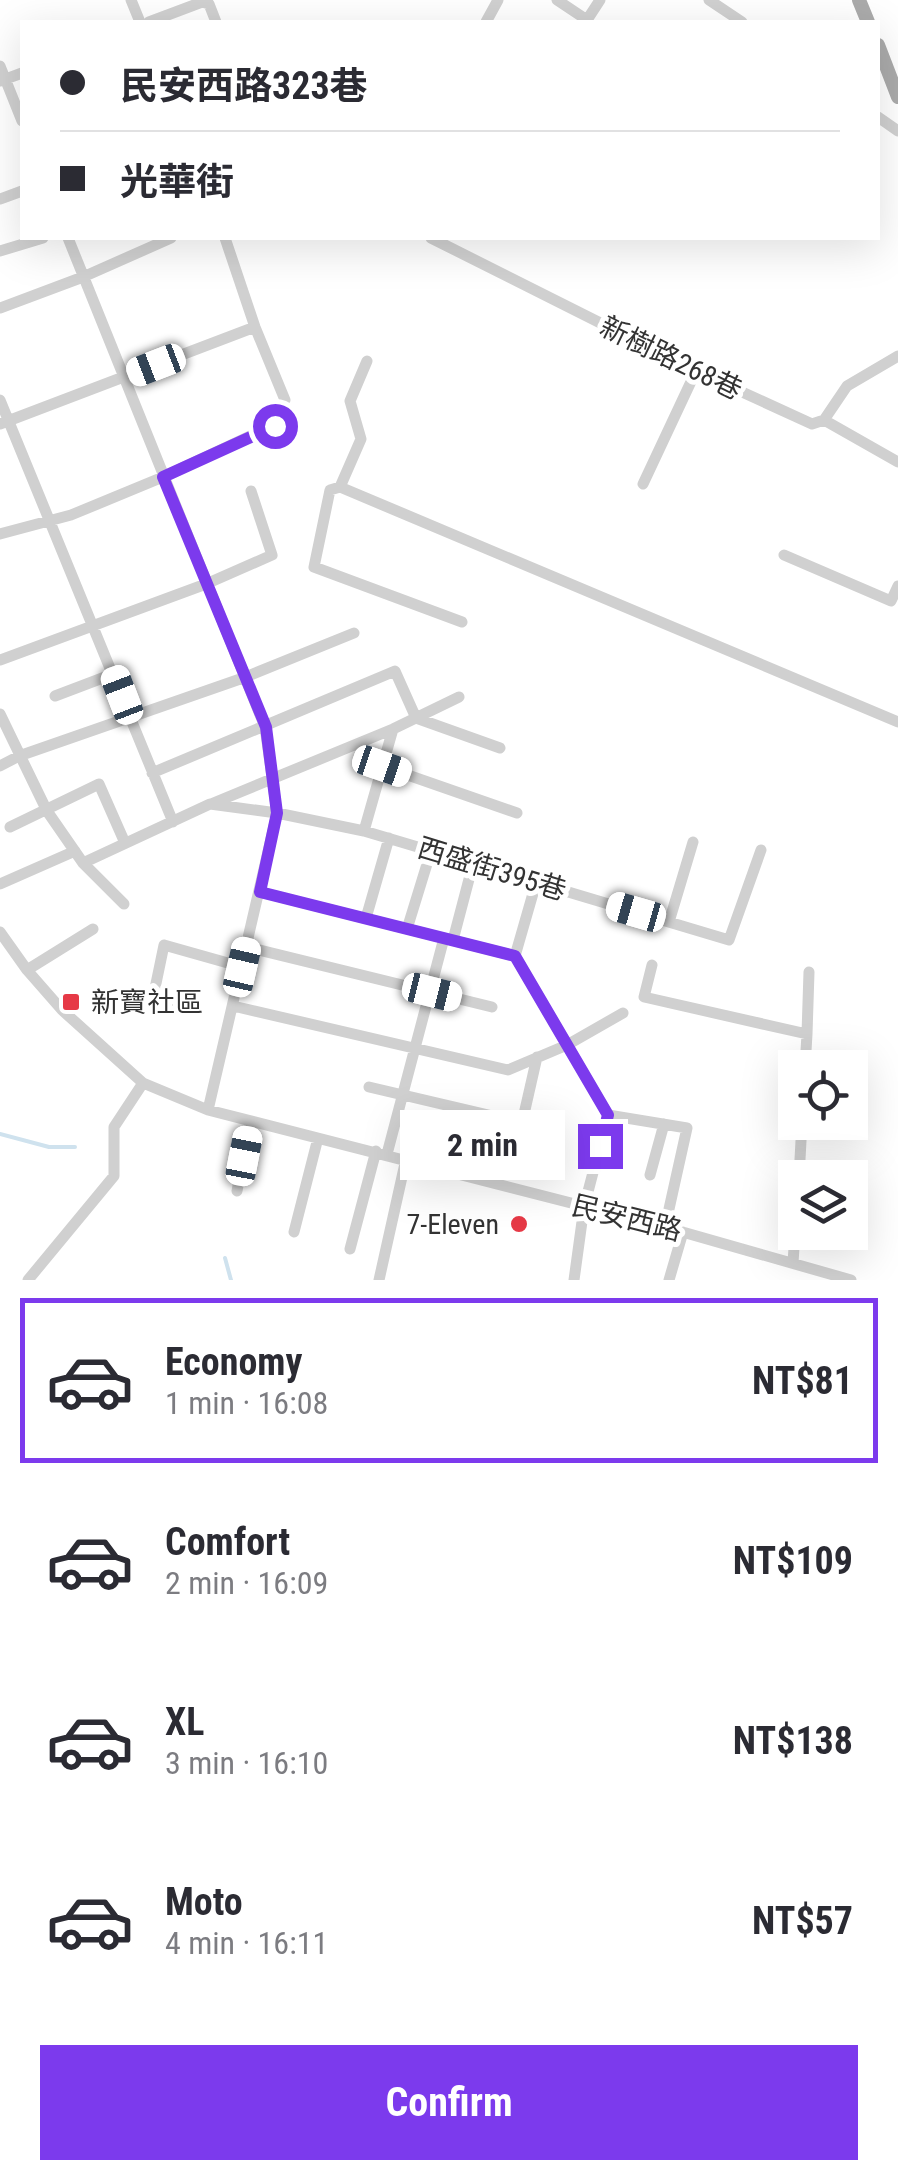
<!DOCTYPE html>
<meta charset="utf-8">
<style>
:root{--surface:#fff;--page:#f7f7f7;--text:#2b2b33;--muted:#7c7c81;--line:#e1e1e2;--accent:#7c3aed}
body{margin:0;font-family:"Roboto Condensed","Noto Sans TC",sans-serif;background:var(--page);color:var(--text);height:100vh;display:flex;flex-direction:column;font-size:38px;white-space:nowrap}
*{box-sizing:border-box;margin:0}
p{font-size:32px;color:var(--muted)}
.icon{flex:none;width:55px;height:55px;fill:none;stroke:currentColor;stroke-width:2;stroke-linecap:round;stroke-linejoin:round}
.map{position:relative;height:1280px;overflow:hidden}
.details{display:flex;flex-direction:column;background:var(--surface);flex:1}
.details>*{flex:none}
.top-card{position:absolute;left:20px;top:20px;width:860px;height:220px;border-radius:0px;box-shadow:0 10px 40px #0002;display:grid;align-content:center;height:220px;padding:0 40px;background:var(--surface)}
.fabs{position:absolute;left:778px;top:1050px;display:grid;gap:20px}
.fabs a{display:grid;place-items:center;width:90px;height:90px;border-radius:0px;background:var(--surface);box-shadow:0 10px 40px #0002;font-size:50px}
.end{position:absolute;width:45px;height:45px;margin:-22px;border:12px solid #7c3aed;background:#fff;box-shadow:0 0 0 5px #fff}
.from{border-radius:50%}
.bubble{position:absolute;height:70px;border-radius:0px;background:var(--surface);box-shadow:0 10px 40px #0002;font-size:32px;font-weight:700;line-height:70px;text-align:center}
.car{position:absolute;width:30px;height:60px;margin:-30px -15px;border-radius:12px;box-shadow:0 0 8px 2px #0007;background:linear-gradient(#fff 24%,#345 0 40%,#fff 0 76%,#345 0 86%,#fff 0)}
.top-card b{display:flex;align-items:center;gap:35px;height:95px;font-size:38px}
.top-card b+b{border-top:2px solid var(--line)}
.top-card i{width:25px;height:25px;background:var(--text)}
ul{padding:18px 0 0;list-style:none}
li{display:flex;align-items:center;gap:30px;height:165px;margin:0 20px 15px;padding:0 20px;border:5px solid transparent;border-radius:0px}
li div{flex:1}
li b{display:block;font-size:38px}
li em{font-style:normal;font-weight:700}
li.on{border-color:var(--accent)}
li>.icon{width:90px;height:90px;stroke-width:1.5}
.cta{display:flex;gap:20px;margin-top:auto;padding:20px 40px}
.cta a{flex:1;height:115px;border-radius:0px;background:var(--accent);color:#fff;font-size:40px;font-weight:700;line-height:115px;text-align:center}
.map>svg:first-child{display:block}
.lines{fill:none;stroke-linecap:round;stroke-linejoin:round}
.stream{stroke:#cfe2ee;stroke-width:4}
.minor{stroke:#d0d0d0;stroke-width:11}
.major{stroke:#ababab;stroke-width:14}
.route{stroke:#7c3aed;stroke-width:12}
.poi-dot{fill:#e63946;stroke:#fff;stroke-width:4}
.labels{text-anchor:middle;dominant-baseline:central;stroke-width:10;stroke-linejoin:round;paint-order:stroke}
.street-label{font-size:28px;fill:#333;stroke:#fff}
.poi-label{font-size:28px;fill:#333;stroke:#fff;text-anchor:start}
</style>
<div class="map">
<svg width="898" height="1280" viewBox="0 0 898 1280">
<rect width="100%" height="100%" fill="#fff"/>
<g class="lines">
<path class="stream" d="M 0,1134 L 49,1147 L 75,1147
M 225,1258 L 231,1280"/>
<path class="minor" d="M 131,0 L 140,22
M 557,0 L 587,20 L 600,0
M 709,0 L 742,22
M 149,22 L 202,2 L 209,4 L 216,22
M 486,22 L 498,0
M 0,66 L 22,121
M 0,81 L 22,73
M 878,117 L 898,131
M 0,199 L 22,191
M 68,238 L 265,727 L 277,813 L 208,1110
M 225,238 L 255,327 L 285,400
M 431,238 L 696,371 L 812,424 L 824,420 L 847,386 L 898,356
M 0,251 L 43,238
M 0,308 L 83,277 L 171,238
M 367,361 L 350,401 L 361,439 L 340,487 L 330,490 L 314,567 L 462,622
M 0,400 L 173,822
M 824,420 L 898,462
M 0,424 L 255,327
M 643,484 L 696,371
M 340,487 L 898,722
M 0,534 L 71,515 L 163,477 L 282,421
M 784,555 L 891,601 L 898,586
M 0,660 L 206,584 L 272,555 L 251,491
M 55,696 L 113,674
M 0,714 L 47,811 L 83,863 L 124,904
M 0,766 L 19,756 L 243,678 L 354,633
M 382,766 L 517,813
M 152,773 L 395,671 L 416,718 L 500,748
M 211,804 L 393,729 L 459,697
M 10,827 L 99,784 L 125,843
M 364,831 L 393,729
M 83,863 L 210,804 L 277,813 L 364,831 L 729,940 L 761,850
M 0,884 L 75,851
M 260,892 L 515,956 L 608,1115 L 584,1207 L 574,1280
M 366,918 L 389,838
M 669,922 L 693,842
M 407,929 L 431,851
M 0,932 L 27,970 L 62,1010 L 143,1083 L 208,1110 L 665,1227 L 851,1280
M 453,940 L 473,864
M 247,947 L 492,1007
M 515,956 L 536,883
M 652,965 L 644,997 L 807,1034 L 805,1068
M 27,970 L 93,929
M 233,1006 L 508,1070 L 567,1045 L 623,1013
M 191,1008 L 153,998 L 164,945 L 242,967
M 807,1034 L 809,972
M 369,1087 L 522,1123 L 537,1057
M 608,1115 L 687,1128 L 665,1227
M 387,1154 L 444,938
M 650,1175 L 664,1124
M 799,1178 L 802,1122
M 237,1191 L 250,1122
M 294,1232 L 318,1138
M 350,1249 L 376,1151
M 793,1263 L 795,1232
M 28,1280 L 114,1176 L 114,1127 L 143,1083
M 379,1280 L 406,1159
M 669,1280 L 683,1232"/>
<path class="major" d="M 859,0 L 868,22
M 878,45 L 898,97"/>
</g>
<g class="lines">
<path class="route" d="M 275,426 L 163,477 L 266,727 L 277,813 L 260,892 L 515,956 L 608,1115 L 600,1146"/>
</g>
<g class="poi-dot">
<rect x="61" y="992" width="20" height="20" rx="5"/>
<circle cx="519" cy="1224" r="10"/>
</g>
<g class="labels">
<g class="street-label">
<text transform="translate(671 358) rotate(26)">新樹路268巷</text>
<text transform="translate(492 869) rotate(17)">西盛街395巷</text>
<text transform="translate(627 1218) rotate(14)">民安西路</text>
</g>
<g class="poi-label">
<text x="91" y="1002">新寶社區</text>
<text x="499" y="1224" text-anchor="end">7-Eleven</text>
</g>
</g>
</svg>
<div class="fabs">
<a><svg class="icon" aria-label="locate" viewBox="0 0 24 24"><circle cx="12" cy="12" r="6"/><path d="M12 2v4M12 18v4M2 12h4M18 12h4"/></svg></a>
<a><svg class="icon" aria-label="layers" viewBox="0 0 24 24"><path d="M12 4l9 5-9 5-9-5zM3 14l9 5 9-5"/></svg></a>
</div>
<i class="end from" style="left:275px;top:426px"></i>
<i class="end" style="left:600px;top:1146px"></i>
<div class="bubble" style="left:400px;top:1110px;width:165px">2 min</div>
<i class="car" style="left:156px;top:365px;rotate:249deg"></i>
<i class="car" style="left:122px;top:695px;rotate:339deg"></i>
<i class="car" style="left:382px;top:766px;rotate:109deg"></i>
<i class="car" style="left:636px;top:912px;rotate:286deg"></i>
<i class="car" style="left:242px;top:967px;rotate:13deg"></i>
<i class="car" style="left:432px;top:992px;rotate:104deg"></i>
<i class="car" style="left:244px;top:1156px;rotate:11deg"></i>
<div class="top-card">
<b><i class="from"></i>民安西路323巷</b>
<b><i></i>光華街</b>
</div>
</div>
<section class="details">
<ul>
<li class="on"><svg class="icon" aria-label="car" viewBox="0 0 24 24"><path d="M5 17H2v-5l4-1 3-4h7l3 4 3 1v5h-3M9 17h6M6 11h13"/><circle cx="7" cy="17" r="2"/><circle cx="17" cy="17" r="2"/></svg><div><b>Economy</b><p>1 min · 16:08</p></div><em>NT$81</em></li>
<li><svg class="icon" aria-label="car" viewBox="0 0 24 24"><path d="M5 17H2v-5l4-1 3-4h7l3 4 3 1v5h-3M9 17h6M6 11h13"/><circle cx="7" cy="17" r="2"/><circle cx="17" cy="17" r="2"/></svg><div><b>Comfort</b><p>2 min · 16:09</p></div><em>NT$109</em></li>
<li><svg class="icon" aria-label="car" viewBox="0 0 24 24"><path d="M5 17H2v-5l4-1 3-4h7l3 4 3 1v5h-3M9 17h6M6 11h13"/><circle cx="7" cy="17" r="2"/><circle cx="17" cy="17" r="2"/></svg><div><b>XL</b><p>3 min · 16:10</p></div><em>NT$138</em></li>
<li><svg class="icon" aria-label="car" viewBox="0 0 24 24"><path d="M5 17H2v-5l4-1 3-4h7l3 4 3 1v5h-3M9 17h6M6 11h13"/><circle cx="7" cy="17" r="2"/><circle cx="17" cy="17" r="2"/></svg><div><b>Moto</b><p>4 min · 16:11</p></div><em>NT$57</em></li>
</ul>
<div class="cta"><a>Confirm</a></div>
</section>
